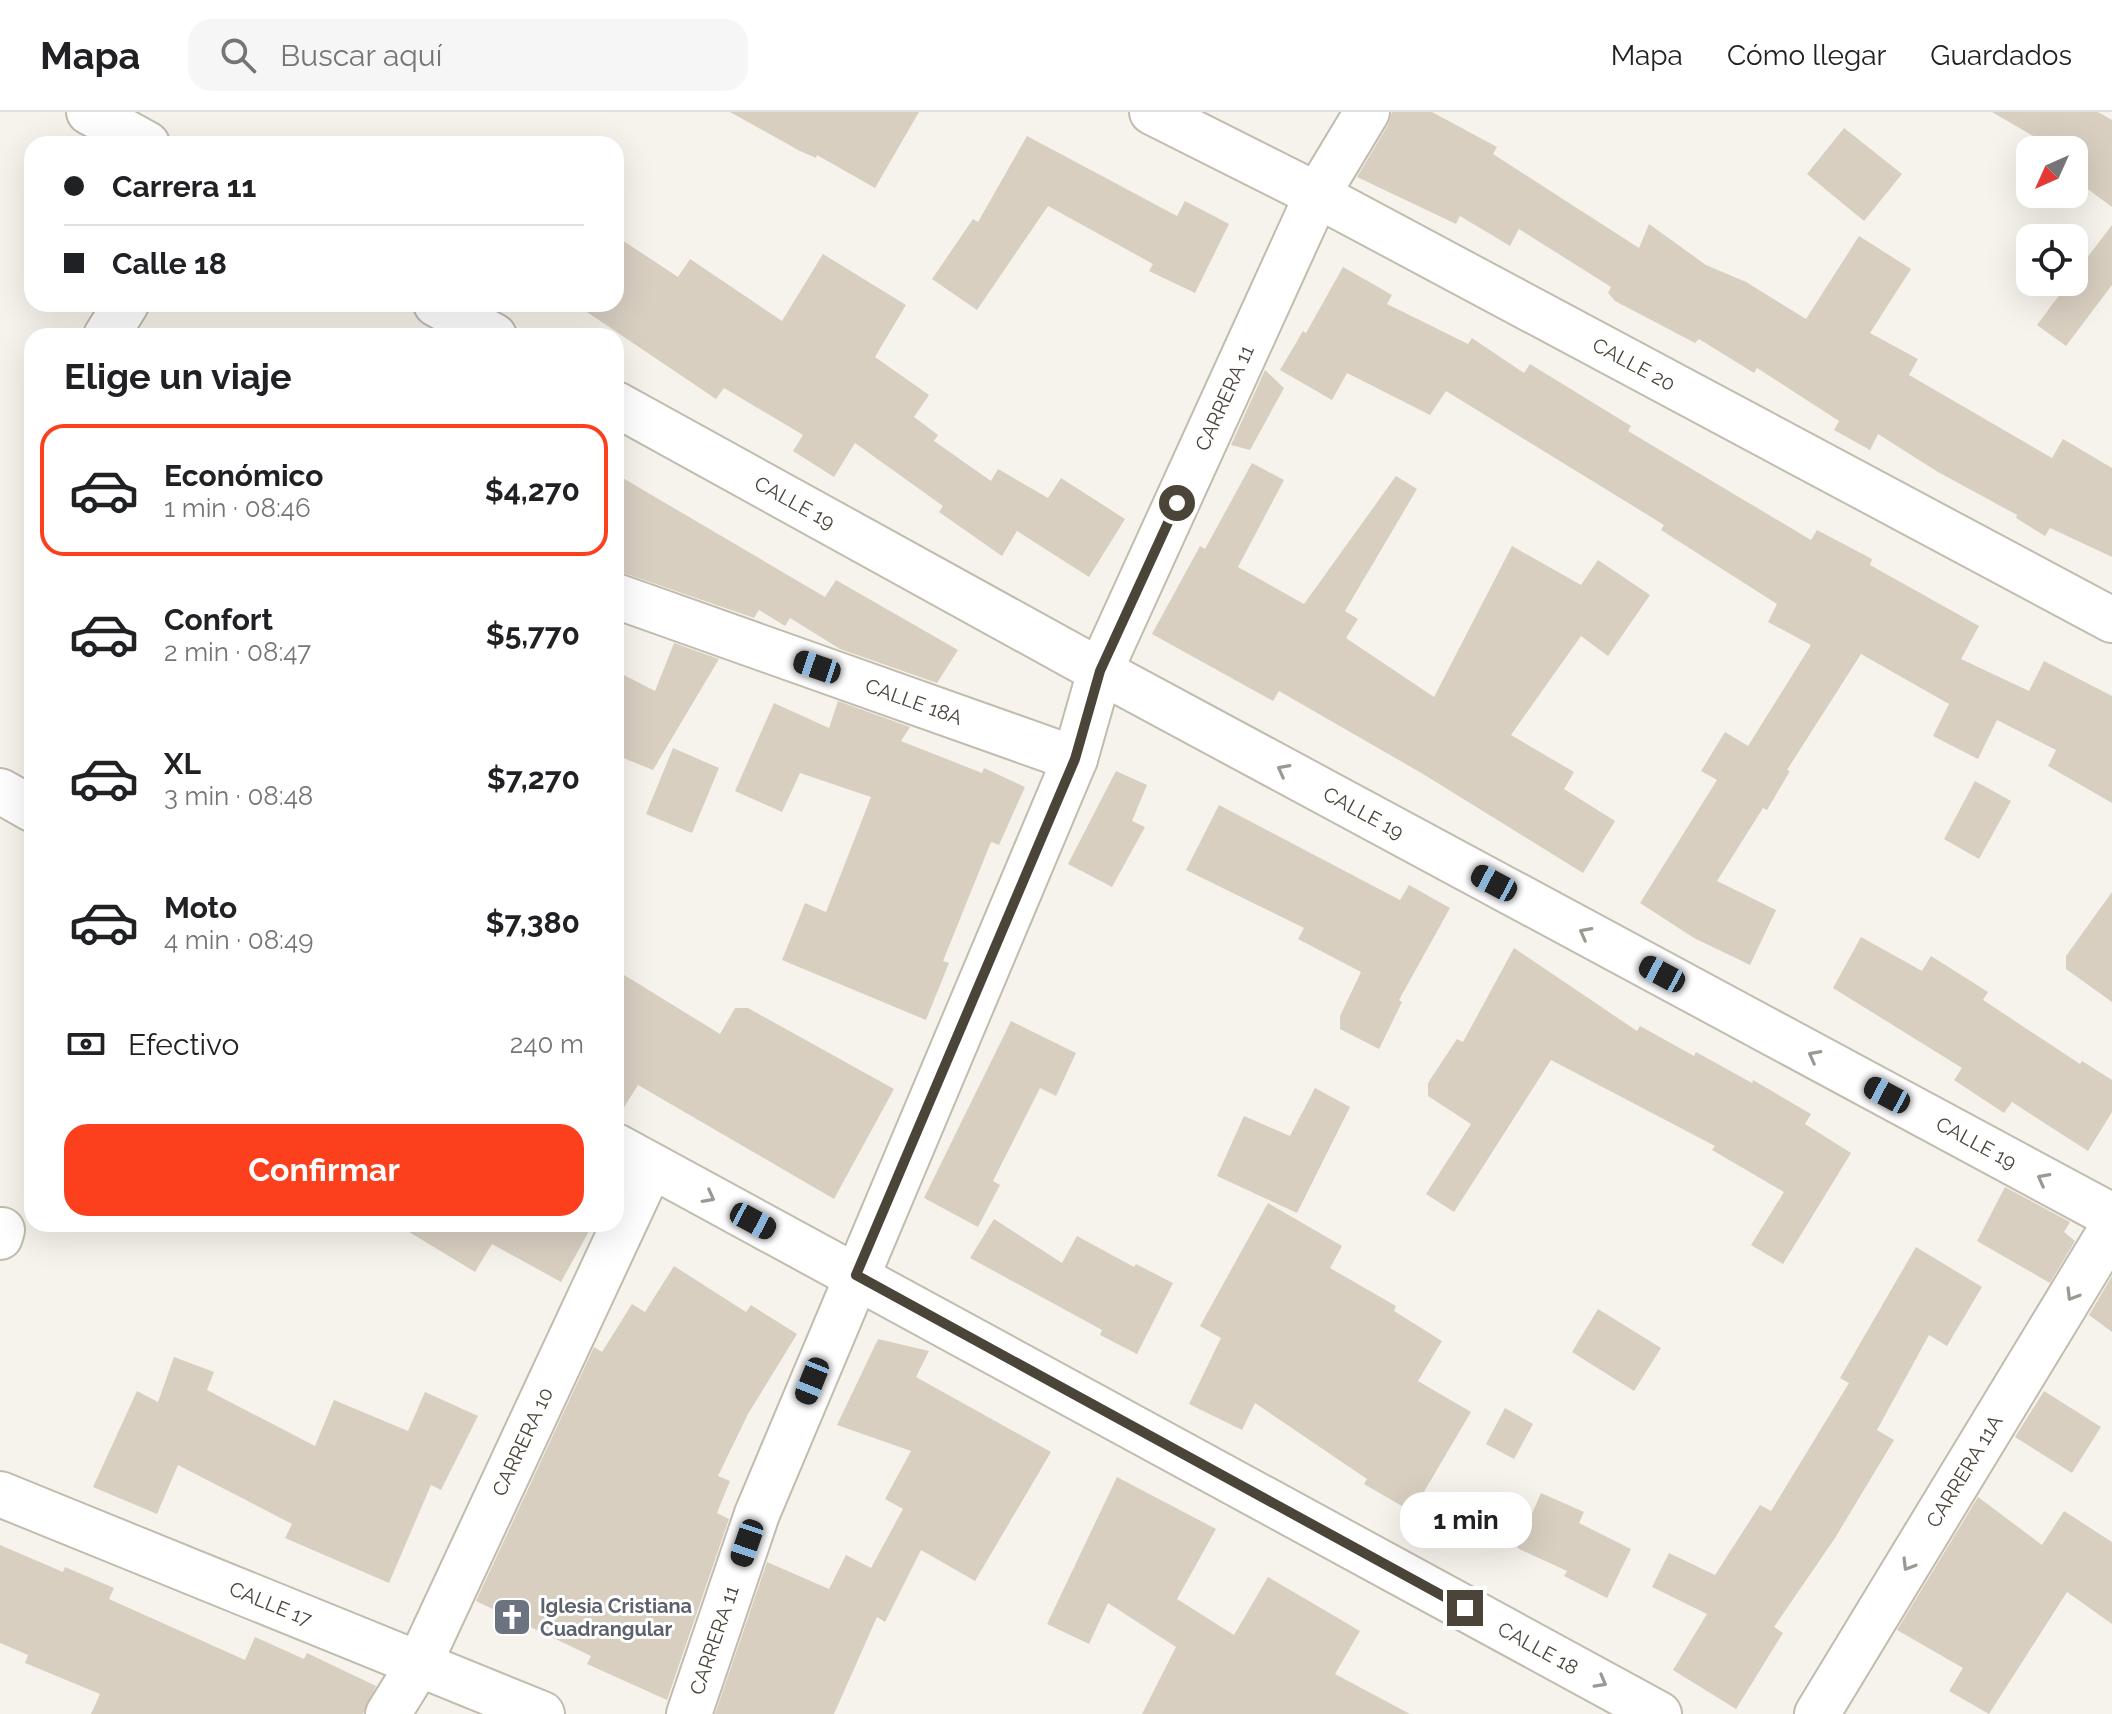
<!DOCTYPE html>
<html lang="es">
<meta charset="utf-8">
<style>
:root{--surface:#fff;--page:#f6f6f6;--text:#202124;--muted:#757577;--line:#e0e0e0;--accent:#fc3f1d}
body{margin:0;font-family:Raleway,sans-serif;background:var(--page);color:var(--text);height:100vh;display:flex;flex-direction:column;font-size:30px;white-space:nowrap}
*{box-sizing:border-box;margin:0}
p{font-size:26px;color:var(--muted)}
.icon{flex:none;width:44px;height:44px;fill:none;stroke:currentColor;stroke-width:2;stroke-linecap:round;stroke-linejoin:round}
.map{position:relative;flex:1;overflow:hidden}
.sheet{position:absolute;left:24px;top:216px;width:600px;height:904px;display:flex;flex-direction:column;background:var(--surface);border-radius:24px;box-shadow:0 8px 32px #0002}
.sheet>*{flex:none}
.hud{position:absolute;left:24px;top:24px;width:600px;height:176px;border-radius:24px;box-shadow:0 8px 32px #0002;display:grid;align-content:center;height:176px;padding:0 40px;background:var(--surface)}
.needle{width:52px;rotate:225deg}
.fabs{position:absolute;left:2016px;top:24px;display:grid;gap:16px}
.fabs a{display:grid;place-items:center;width:72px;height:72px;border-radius:16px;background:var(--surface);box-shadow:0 8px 32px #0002;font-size:40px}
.end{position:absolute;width:36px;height:36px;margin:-18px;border:10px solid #4b4439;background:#fff;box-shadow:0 0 0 4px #fff}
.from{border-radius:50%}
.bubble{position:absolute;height:56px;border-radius:24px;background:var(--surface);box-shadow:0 8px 32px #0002;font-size:26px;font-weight:700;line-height:56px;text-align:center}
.car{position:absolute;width:24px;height:48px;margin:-24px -12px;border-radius:10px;box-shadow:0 0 6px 2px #0007;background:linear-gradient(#222 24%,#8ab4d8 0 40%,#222 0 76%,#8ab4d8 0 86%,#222 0)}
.hud b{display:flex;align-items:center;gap:28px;height:76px;font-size:30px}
.hud b+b{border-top:2px solid var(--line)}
.hud i{width:20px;height:20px;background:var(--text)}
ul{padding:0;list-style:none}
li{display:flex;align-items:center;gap:24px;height:132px;margin:0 16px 12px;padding:0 24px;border:4px solid transparent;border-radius:24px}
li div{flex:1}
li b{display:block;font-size:30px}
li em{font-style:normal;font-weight:700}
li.on{border-color:var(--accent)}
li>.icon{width:72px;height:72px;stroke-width:1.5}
h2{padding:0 40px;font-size:36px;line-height:96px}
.pay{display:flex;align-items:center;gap:20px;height:88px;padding:0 40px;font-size:30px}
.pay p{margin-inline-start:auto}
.primary-button{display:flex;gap:16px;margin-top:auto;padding:16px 40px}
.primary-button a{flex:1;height:92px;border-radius:24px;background:var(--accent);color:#fff;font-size:32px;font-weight:700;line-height:92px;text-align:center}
header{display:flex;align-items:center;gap:48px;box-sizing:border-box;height:112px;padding:0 40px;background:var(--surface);border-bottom:2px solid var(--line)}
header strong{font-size:38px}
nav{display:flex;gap:44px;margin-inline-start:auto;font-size:28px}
.search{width:560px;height:72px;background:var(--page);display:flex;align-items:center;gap:20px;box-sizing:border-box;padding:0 28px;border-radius:24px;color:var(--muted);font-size:30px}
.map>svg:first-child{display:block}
.building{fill:#d8cfc1}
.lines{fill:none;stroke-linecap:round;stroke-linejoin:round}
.minor-casing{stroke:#c2bbae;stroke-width:48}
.minor{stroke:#fff;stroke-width:44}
.oneway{stroke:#9c9892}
.route{stroke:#4b4439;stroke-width:10}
.labels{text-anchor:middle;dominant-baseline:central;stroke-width:6;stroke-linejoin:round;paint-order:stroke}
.street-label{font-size:20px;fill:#4b4439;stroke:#fff}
.worship-label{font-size:20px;font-weight:bold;fill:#5b616d;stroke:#fff;text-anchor:start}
</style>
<header>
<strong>Mapa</strong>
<div class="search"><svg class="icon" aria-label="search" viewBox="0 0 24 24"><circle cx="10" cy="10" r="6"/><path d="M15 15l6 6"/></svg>Buscar aquí</div>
<nav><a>Mapa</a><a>Cómo llegar</a><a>Guardados</a></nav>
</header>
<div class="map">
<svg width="2112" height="1602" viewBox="0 0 2112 1602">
<rect width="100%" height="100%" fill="#f6f3ec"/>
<path class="building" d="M 730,0 L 919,0 L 875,76 L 817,43 L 816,46 L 800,39 Z
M 1392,0 L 1432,0 L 1497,35 L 1493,42 L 1639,136 L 1649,112 L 1706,153 L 1746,170 L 1806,207 L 1859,124 L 1911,157 L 1870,221 L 1918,247 L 1909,263 L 2052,346 L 2063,327 L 2112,356 L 2112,445 L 2050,416 L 2045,424 L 2016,406 L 2017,403 L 1938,360 L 1878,322 L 1870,338 L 1834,318 L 1839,309 L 1757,256 L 1754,261 L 1699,227 L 1695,231 L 1615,189 L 1608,181 L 1611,175 L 1519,117 L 1510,134 L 1460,104 L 1456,112 L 1357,65 L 1388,13 Z
M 1992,0 L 2098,0 L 2112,8 L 2112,95 L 2074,67 L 2074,38 L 2057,38 Z
M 1844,16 L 1902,62 L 1864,109 L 1807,62 Z
M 1027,24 L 1177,104 L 1185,89 L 1229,112 L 1195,181 L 1149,159 L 1153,152 L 1048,94 L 977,198 L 932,167 L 973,107 L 978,110 Z
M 2112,113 L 2112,173 L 2066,234 L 2037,213 L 2069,170 L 2074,170 L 2074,163 Z
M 616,124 L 678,165 L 690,147 L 782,209 L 823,142 L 906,193 L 875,245 L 929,283 L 914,305 L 938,323 L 934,329 L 991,369 L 998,357 L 1048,386 L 1061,366 L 1125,407 L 1089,465 L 1017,419 L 1002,444 L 939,400 L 943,394 L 855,331 L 834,365 L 793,339 L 803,323 L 724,276 L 716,287 L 575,192 L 616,192 Z
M 1343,155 L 1392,183 L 1387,192 L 1468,232 L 1472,226 L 1524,261 L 1530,252 L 1631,314 L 1628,319 L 1811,428 L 1817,418 L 1872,447 L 1870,453 L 1979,514 L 1961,547 L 2029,579 L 2044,549 L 2112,584 L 2112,691 L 2048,654 L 2056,638 L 1997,608 L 1978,647 L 1933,624 L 1949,592 L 1861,542 L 1787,658 L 1790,659 L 1767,698 L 1763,696 L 1717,769 L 1776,798 L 1750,853 L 1694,826 L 1640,791 L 1717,668 L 1701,659 L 1725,620 L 1748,634 L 1811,533 L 1768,510 L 1777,492 L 1661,418 L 1664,413 L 1446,279 L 1430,303 L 1347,261 L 1332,288 L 1280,258 L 1303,219 L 1306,221 Z
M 1265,258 L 1284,276 L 1250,338 L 1231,333 Z
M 1252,351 L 1284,368 L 1238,455 L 1304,492 L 1396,364 L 1417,377 L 1345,499 L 1358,507 L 1346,526 L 1434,585 L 1512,434 L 1581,473 L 1598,448 L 1650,483 L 1608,544 L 1581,524 L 1511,623 L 1574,660 L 1564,677 L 1615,709 L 1583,761 L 1423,662 L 1279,579 L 1273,589 L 1152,522 L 1200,434 L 1205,437 Z
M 616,362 L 825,485 L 836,468 L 958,538 L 937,571 L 840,537 L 790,506 L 785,514 L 759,498 L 754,506 L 621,460 L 616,457 Z
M 674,531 L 719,547 L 653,658 L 616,643 L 616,559 L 655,579 Z
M 838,589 L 910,615 L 901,629 L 982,661 L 984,656 L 1025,675 L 999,733 L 991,730 L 943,849 L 949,851 L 926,908 L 782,848 L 805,791 L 826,800 L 871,685 L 800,661 L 782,700 L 735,679 L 774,591 L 829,616 Z
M 673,636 L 719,656 L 692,721 L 646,702 Z
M 1116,659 L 1147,673 L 1132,709 L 1145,715 L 1112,775 L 1068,752 Z
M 1975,669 L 2011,689 L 1979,747 L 1944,727 Z
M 1219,693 L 1400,788 L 1409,773 L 1450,796 L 1399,888 L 1402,890 L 1379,937 L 1340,917 L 1340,904 L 1361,860 L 1298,827 L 1304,816 L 1186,758 Z
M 2112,780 L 2112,890 L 2066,857 L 2066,844 Z
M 1861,825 L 1922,859 L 1931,844 L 1988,880 L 1983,888 L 2080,952 L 2082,949 L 2112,968 L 2112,1000 L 2088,1039 L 2012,990 L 2004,1001 L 1954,968 L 1962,956 L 1833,876 Z
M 1514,836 L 1637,919 L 1640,914 L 1694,944 L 1696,940 L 1752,971 L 1753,968 L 1811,1002 L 1805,1012 L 1851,1041 L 1783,1152 L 1751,1133 L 1784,1080 L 1712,1038 L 1715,1034 L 1551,948 L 1454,1100 L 1426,1082 L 1471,1012 L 1428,984 L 1428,971 L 1457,927 L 1463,930 Z
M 616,858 L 720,922 L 735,896 L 748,896 L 894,977 L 834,1087 L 638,973 L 616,1008 Z
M 1011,909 L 1076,941 L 1056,984 L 1040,976 L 993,1069 L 1000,1073 L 978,1115 L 924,1086 Z
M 1315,976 L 1350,995 L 1297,1101 L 1217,1064 L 1244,1004 L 1290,1024 Z
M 2005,1075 L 2070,1110 L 2064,1120 L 2075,1129 L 2050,1171 L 1977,1129 Z
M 1268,1091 L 1342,1134 L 1330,1156 L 1396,1194 L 1394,1199 L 1442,1229 L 1418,1269 L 1471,1300 L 1412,1400 L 1364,1372 L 1367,1367 L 1255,1291 L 1242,1318 L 1189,1292 L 1221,1226 L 1200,1214 Z
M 994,1107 L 1062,1151 L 1077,1124 L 1134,1155 L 1136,1152 L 1173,1171 L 1137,1242 L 1100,1223 L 1102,1218 L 970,1146 Z
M 396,1112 L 593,1112 L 561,1170 L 492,1132 L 475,1160 Z
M 1916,1135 L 1982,1175 L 1947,1234 L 1929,1223 L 1877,1318 L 1894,1328 L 1835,1426 L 1774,1515 L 1783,1521 L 1736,1597 L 1673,1558 L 1707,1502 L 1652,1475 L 1669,1441 L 1715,1463 L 1760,1393 L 1771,1399 L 1849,1271 L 1840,1266 Z
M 674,1154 L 746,1200 L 751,1193 L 797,1222 L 748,1302 L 718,1364 L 730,1369 L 717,1401 L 729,1407 L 667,1588 L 587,1552 L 591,1544 L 476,1489 L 594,1235 L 602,1240 L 632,1192 L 645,1200 Z
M 2112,1164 L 2112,1220 L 2089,1203 Z
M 1598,1197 L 1661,1236 L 1634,1279 L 1572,1240 Z
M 878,1227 L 929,1239 L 916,1265 L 1051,1340 L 975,1469 L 921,1438 L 885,1510 L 877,1505 L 834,1602 L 715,1602 L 767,1450 L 829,1477 L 846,1443 L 871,1456 L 903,1397 L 885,1387 L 911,1339 L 837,1313 Z
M 174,1245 L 214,1260 L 207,1278 L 315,1334 L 334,1288 L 408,1319 L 425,1280 L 478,1304 L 441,1378 L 431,1373 L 389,1471 L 285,1426 L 292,1412 L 178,1353 L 157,1402 L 93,1375 L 137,1279 L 158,1290 Z
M 2044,1279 L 2101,1315 L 2072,1361 L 2015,1325 Z
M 1505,1296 L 1533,1312 L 1514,1347 L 1486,1332 Z
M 1117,1365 L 1216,1417 L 1177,1487 L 1234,1523 L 1268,1465 L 1360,1519 L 1335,1562 L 1410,1602 L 1142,1602 L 1176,1535 L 1108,1491 L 1089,1532 L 1047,1512 Z
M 1541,1381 L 1584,1400 L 1579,1411 L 1631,1437 L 1607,1486 L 1564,1464 L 1567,1459 L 1517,1436 Z
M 1978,1385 L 2042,1433 L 2064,1399 L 2112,1430 L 2112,1512 L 2067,1480 L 1989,1602 L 1949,1579 L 1963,1556 L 1897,1518 Z
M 0,1433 L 63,1460 L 65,1455 L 114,1476 L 109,1487 L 245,1548 L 255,1525 L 304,1547 L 307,1541 L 376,1574 L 363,1602 L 91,1602 L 100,1582 L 25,1551 L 28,1543 L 0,1531 Z"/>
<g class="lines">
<g class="minor-casing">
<g id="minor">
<path d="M 89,0 L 147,32"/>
<path id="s1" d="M 1152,0 L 1317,83 L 2112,508"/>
<path d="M 436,192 L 494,224"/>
<path d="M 106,224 L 126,192"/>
<path id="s2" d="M 616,292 L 1100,559 L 2112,1104"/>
<path id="s3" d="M 616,484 L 1075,647"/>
<path d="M 0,679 L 32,697"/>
<path id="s4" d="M 616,1034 L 1659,1602"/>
<path d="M 0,1125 L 2,1118"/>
<path id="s5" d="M 0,1382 L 542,1602"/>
<path id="s6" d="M 388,1602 L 419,1552 L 651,1054"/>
<path id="s7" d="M 689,1602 L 757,1402 L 1075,647 L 1100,559 L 1317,83 L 1367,0"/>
<path id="s8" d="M 1817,1602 L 2112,1116"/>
</g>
</g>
<use href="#minor" class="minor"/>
</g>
<defs><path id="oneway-chevron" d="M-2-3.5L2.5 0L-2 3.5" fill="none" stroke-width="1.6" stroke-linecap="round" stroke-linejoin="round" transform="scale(2)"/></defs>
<g class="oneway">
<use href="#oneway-chevron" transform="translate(1283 658) rotate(-152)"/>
<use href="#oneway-chevron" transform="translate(1585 821) rotate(-152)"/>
<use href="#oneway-chevron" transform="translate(1814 944) rotate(-152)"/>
<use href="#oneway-chevron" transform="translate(2043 1067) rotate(-152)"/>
<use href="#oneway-chevron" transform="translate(709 1085) rotate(28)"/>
<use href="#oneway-chevron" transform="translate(2072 1183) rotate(121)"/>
<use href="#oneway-chevron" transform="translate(1908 1453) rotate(121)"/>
<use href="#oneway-chevron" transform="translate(1601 1570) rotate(29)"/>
</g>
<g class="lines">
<path class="route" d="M 1177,391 L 1100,559 L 1075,647 L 856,1163 L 1465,1496"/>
</g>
<defs>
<g id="church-square" transform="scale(2)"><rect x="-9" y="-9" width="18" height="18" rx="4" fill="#6b7280" stroke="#fff"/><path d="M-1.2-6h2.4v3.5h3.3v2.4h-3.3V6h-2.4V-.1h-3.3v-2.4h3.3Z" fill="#fff"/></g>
</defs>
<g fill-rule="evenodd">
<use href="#church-square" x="512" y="1505"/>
</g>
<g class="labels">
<g class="street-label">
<text stroke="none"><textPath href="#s1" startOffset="544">CALLE 20</textPath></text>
<text stroke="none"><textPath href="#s7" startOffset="1422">CARRERA 11</textPath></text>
<text stroke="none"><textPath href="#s2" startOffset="204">CALLE 19</textPath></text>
<text stroke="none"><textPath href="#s3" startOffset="316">CALLE 18A</textPath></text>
<text stroke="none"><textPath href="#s2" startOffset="852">CALLE 19</textPath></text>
<text stroke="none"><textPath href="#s2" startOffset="1548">CALLE 19</textPath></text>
<text stroke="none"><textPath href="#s6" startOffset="304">CARRERA 10</textPath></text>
<text stroke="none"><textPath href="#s8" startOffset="284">CARRERA 11A</textPath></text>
<text stroke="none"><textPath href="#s5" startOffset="292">CALLE 17</textPath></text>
<text stroke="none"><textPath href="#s7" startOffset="78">CARRERA 11</textPath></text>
<text stroke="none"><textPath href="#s4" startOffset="1050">CALLE 18</textPath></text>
</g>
<g class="worship-label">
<text x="540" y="1494">Iglesia Cristiana<tspan x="540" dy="23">Cuadrangular</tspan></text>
</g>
</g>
</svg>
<div class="fabs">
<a><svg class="needle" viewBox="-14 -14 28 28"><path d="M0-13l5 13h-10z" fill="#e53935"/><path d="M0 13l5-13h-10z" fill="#757577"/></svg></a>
<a><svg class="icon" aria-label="locate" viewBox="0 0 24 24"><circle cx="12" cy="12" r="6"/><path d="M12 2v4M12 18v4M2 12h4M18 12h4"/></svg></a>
</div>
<i class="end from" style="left:1177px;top:391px"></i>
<i class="end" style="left:1465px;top:1496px"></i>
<div class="bubble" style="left:1400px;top:1380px;width:132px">1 min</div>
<i class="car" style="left:817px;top:555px;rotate:289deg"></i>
<i class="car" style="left:1494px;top:771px;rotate:298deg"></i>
<i class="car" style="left:1662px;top:862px;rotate:298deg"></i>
<i class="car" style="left:1887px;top:983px;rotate:298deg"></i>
<i class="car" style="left:753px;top:1109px;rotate:118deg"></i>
<i class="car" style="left:812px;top:1269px;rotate:202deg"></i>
<i class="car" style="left:747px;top:1431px;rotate:199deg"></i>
<div class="hud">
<b><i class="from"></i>Carrera 11</b>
<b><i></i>Calle 18</b>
</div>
<section class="sheet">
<h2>Elige un viaje</h2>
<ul>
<li class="on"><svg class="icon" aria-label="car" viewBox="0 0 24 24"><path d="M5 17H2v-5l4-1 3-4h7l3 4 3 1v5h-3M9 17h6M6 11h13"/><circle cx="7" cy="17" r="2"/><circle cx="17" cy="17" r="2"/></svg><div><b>Económico</b><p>1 min · 08:46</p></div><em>$4,270</em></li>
<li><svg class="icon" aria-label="car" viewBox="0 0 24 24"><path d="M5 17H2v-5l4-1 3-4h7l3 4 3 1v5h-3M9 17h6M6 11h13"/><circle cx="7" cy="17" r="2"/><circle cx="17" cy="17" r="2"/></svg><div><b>Confort</b><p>2 min · 08:47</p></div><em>$5,770</em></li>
<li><svg class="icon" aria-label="car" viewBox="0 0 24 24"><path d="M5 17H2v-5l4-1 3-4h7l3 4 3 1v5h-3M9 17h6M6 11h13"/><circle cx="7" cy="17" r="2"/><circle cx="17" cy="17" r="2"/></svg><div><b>XL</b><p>3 min · 08:48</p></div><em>$7,270</em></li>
<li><svg class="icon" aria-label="car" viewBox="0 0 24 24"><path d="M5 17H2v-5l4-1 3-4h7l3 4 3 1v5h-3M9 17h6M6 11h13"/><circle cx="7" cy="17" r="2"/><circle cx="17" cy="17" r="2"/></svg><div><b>Moto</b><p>4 min · 08:49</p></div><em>$7,380</em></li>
</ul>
<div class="pay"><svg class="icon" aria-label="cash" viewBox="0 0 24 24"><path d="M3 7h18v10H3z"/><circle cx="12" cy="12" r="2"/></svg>Efectivo<p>240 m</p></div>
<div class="primary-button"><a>Confirmar</a></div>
</section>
</div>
